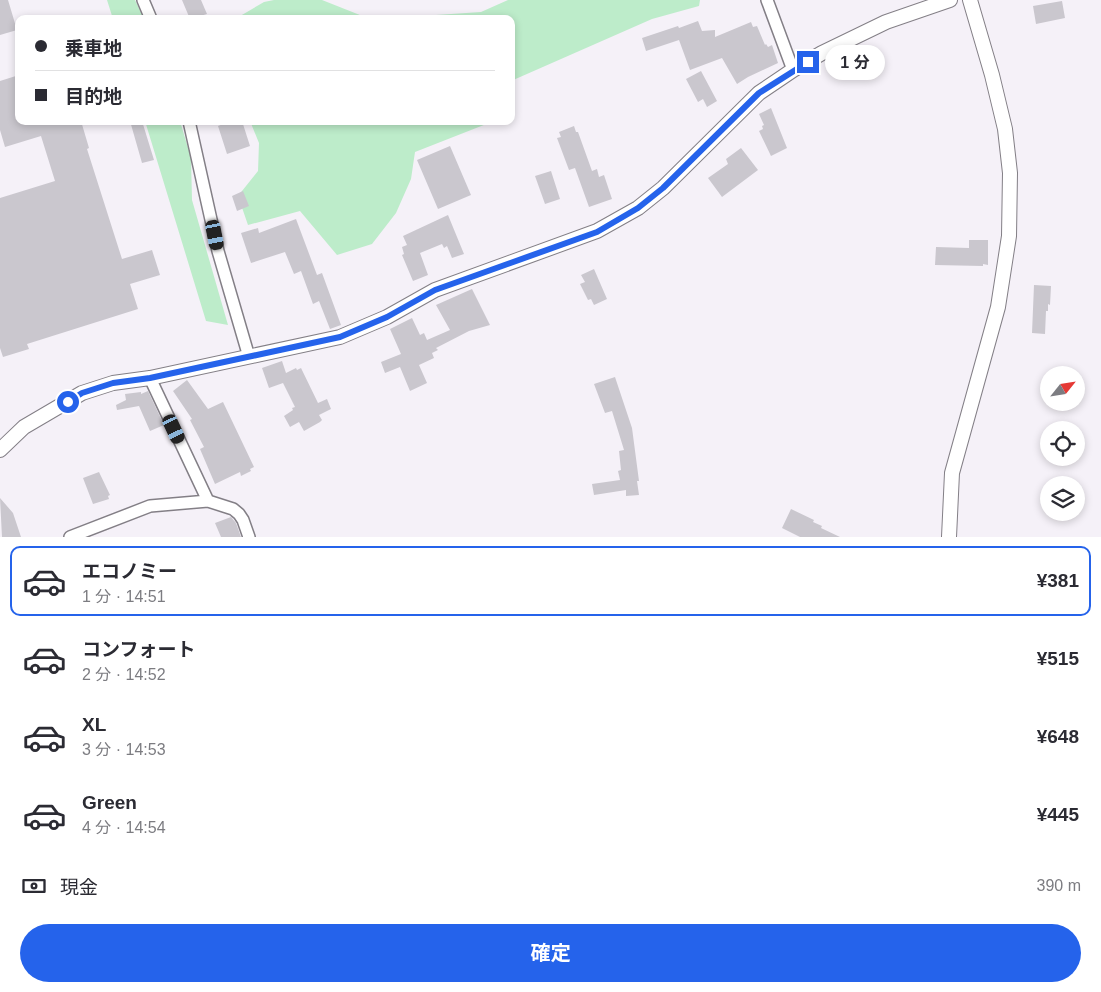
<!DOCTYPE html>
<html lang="ja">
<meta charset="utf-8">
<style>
:root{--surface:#fff;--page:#f2f2f3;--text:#2b2b33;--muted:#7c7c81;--line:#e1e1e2;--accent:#2563eb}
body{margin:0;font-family:Helvetica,"Noto Sans JP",sans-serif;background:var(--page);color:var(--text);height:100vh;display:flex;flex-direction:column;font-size:19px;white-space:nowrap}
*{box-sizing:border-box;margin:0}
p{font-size:16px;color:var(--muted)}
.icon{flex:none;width:28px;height:28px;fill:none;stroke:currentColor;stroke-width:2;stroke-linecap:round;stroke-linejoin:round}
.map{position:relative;height:537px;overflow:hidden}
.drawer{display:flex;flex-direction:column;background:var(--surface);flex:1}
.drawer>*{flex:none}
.guide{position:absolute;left:15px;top:15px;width:500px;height:110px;border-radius:10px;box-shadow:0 2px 8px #0003;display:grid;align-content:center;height:110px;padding:0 20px;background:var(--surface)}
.needle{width:32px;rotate:60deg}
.controls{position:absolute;left:1040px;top:366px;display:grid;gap:10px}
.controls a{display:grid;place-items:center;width:45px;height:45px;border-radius:50%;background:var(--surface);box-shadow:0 2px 8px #0003;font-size:25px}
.end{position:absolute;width:22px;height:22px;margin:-11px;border:6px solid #2563eb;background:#fff;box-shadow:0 0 0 2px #fff}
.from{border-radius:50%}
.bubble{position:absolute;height:35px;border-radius:18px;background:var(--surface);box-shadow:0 2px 8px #0003;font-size:16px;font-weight:700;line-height:35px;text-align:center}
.car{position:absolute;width:15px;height:30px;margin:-15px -8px;border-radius:6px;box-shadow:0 0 4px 1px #0007;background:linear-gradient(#222 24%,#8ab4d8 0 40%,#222 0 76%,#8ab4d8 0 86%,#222 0)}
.guide b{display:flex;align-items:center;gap:18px;height:48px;font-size:19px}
.guide b+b{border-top:1px solid var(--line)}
.guide i{width:12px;height:12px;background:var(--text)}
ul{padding:9px 0 0;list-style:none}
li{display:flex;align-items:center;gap:15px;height:70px;margin:0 10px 8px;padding:0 10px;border:2px solid transparent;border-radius:10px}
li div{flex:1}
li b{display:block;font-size:19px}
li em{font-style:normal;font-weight:700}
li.on{border-color:var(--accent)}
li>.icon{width:45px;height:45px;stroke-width:1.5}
.pay{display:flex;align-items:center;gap:12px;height:55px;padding:0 20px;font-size:19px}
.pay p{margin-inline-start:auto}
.button{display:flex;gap:10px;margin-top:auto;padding:10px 20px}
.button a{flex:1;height:58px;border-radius:30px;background:var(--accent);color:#fff;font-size:20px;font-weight:700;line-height:58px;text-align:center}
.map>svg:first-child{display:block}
.green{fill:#bdecca}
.building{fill:#cac7ce}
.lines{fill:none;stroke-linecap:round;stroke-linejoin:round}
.minor-casing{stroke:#837f86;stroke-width:14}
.tertiary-casing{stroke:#837f86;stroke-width:16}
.minor{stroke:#fff;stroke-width:11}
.tertiary{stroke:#fff;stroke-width:14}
.route{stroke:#2563eb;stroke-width:6}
</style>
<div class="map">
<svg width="1101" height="537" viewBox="0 0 1101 537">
<rect width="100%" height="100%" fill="#f5f1f8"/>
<path class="green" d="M 107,0 L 135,0 L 144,19 L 113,19 Z
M 274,0 L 322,0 L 370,19 L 235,19 L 264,2 Z
M 508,0 L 700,0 L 699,6 L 652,19 L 511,81 L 511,19 L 425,19 L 436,15 L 481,12 Z
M 145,121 L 180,121 L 191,158 L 192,200 L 228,325 L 206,321 Z
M 250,121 L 494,121 L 415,152 L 411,179 L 396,213 L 372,244 L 337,255 L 300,211 L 248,225 L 238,196 L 258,171 L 259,143 Z"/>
<path class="building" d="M 0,0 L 8,0 L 17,30 L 0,35 Z
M 182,0 L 201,0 L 207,14 L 190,19 Z
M 1062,1 L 1065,18 L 1036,24 L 1033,6 Z
M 698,21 L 702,31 L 715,30 L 715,37 L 751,22 L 753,27 L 757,26 L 765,45 L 766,44 L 768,47 L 772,45 L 778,63 L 748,77 L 737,84 L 722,58 L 690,70 L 679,40 L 646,51 L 642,38 L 678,26 L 679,28 Z
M 701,71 L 717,101 L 707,107 L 703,99 L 698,102 L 686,79 Z
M 19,75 L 19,121 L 81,121 L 89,148 L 87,149 L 122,259 L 152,250 L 160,275 L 130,284 L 138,309 L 27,344 L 29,349 L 3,357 L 0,348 L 0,198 L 55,181 L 41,136 L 5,147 L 0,130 L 0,81 Z
M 771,108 L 787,148 L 771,156 L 759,131 L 763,129 L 762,126 L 764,125 L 759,114 Z
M 130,121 L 142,121 L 154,160 L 142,163 Z
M 231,121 L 242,121 L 250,146 L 227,154 L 218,126 Z
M 574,126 L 576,132 L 578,132 L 592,171 L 597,169 L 599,177 L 604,175 L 612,199 L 589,207 L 575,168 L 569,170 L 557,138 L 561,137 L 559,132 Z
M 450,146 L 471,195 L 438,209 L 417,160 Z
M 741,148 L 758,170 L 722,197 L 708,178 L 728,164 L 726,159 Z
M 551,171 L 560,199 L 545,204 L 535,176 Z
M 243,191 L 249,206 L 237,211 L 232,196 Z
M 448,215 L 464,254 L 452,258 L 447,246 L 444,248 L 442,244 L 420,253 L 428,275 L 413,281 L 402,255 L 404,254 L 402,247 L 407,245 L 403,236 Z
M 296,219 L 317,275 L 322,273 L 341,325 L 330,329 L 319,301 L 313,304 L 301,271 L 294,274 L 285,252 L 251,263 L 241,233 L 258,228 L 259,233 Z
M 969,240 L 988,240 L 988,265 L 983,264 L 983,266 L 935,265 L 936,247 L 969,248 Z
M 594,269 L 607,299 L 594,305 L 591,299 L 588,300 L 580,284 L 585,282 L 581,275 Z
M 1034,285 L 1051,286 L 1050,305 L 1048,304 L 1048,311 L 1046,311 L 1045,334 L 1032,333 Z
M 472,289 L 490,325 L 469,331 L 436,348 L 438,350 L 432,353 L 434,358 L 419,365 L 427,383 L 410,391 L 400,367 L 385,373 L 381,362 L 401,354 L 390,329 L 412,318 L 420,335 L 424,333 L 427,340 L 450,330 L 436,305 Z
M 282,361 L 286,373 L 296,368 L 297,370 L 301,368 L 318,403 L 327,399 L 331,409 L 319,415 L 322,420 L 320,422 L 304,431 L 299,422 L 290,427 L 284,416 L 293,410 L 292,408 L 295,407 L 283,383 L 269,388 L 262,368 Z
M 615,377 L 632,428 L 639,481 L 637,481 L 639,495 L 626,496 L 626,490 L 594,495 L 592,484 L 620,480 L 618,471 L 621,470 L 619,451 L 624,450 L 612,411 L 605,413 L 594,384 Z
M 187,380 L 208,409 L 223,402 L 254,467 L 250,469 L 251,471 L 241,476 L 240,472 L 215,484 L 200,449 L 204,447 L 190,420 L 192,419 L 173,391 Z
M 148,391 L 164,425 L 150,431 L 139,406 L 117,410 L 116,405 L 126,400 L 125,394 L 141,392 L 141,394 Z
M 99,472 L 110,495 L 108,496 L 109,499 L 93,504 L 83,478 Z
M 0,498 L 13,513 L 21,537 L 2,537 Z
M 791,509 L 814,520 L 813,522 L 822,526 L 821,528 L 840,537 L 800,537 L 782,528 Z
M 231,517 L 236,523 L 241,537 L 221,537 L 215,523 Z"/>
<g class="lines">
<g class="minor-casing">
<path id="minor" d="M 143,0 L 151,19
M 767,0 L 793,70
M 189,121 L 218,251 L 249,357
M 150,378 L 208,501
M 70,537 L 150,506 L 208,501 L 233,509 L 239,514 L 243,520 L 249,537"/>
</g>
<g class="tertiary-casing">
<path id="tertiary" d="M 0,450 L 24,427 L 82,393 L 113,383 L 150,378 L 340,337 L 387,317 L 435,290 L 597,231 L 638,208 L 663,188 L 759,93 L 793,70 L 822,53 L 886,22 L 950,0
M 949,537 L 952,473 L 998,307 L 1009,236 L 1010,173 L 1005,129 L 992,75 L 970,0"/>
</g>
<use href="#minor" class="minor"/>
<use href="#tertiary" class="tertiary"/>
</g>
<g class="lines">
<path class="route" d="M 68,402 L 82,393 L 113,383 L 150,378 L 340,337 L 387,317 L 435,290 L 597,232 L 638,208 L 663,188 L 759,93 L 808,62"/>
</g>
</svg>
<div class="controls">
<a><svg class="needle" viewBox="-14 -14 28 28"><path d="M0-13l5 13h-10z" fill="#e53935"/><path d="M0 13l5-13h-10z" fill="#7c7c81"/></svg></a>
<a><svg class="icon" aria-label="locate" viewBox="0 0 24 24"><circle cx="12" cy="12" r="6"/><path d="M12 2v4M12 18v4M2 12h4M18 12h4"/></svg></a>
<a><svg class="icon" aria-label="layers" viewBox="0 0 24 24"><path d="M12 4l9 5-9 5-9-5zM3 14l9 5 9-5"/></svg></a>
</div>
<i class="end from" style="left:68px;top:402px"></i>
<i class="end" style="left:808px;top:62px"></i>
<div class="bubble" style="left:825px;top:45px;width:60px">1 分</div>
<i class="car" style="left:215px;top:235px;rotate:169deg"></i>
<i class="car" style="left:174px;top:429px;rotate:155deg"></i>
<div class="guide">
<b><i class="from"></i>乗車地</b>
<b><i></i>目的地</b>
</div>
</div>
<section class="drawer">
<ul>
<li class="on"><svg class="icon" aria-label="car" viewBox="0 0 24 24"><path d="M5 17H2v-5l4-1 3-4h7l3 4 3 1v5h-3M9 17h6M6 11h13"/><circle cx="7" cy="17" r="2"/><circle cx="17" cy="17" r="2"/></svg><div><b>エコノミー</b><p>1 分 · 14:51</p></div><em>¥381</em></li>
<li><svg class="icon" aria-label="car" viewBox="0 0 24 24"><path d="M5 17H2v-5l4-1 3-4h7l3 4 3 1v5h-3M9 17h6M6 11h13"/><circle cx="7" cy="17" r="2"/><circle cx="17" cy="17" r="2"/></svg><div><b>コンフォート</b><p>2 分 · 14:52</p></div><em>¥515</em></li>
<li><svg class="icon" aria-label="car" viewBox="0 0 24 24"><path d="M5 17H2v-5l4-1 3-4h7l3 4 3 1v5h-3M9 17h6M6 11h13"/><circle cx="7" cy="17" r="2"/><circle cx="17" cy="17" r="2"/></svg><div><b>XL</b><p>3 分 · 14:53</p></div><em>¥648</em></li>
<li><svg class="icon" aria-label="car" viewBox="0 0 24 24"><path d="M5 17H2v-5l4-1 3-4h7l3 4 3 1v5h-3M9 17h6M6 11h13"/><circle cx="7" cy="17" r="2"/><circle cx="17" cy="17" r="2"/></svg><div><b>Green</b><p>4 分 · 14:54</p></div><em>¥445</em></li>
</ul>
<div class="pay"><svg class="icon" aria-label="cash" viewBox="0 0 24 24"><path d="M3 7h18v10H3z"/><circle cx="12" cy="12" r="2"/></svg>現金<p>390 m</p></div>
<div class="button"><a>確定</a></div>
</section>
